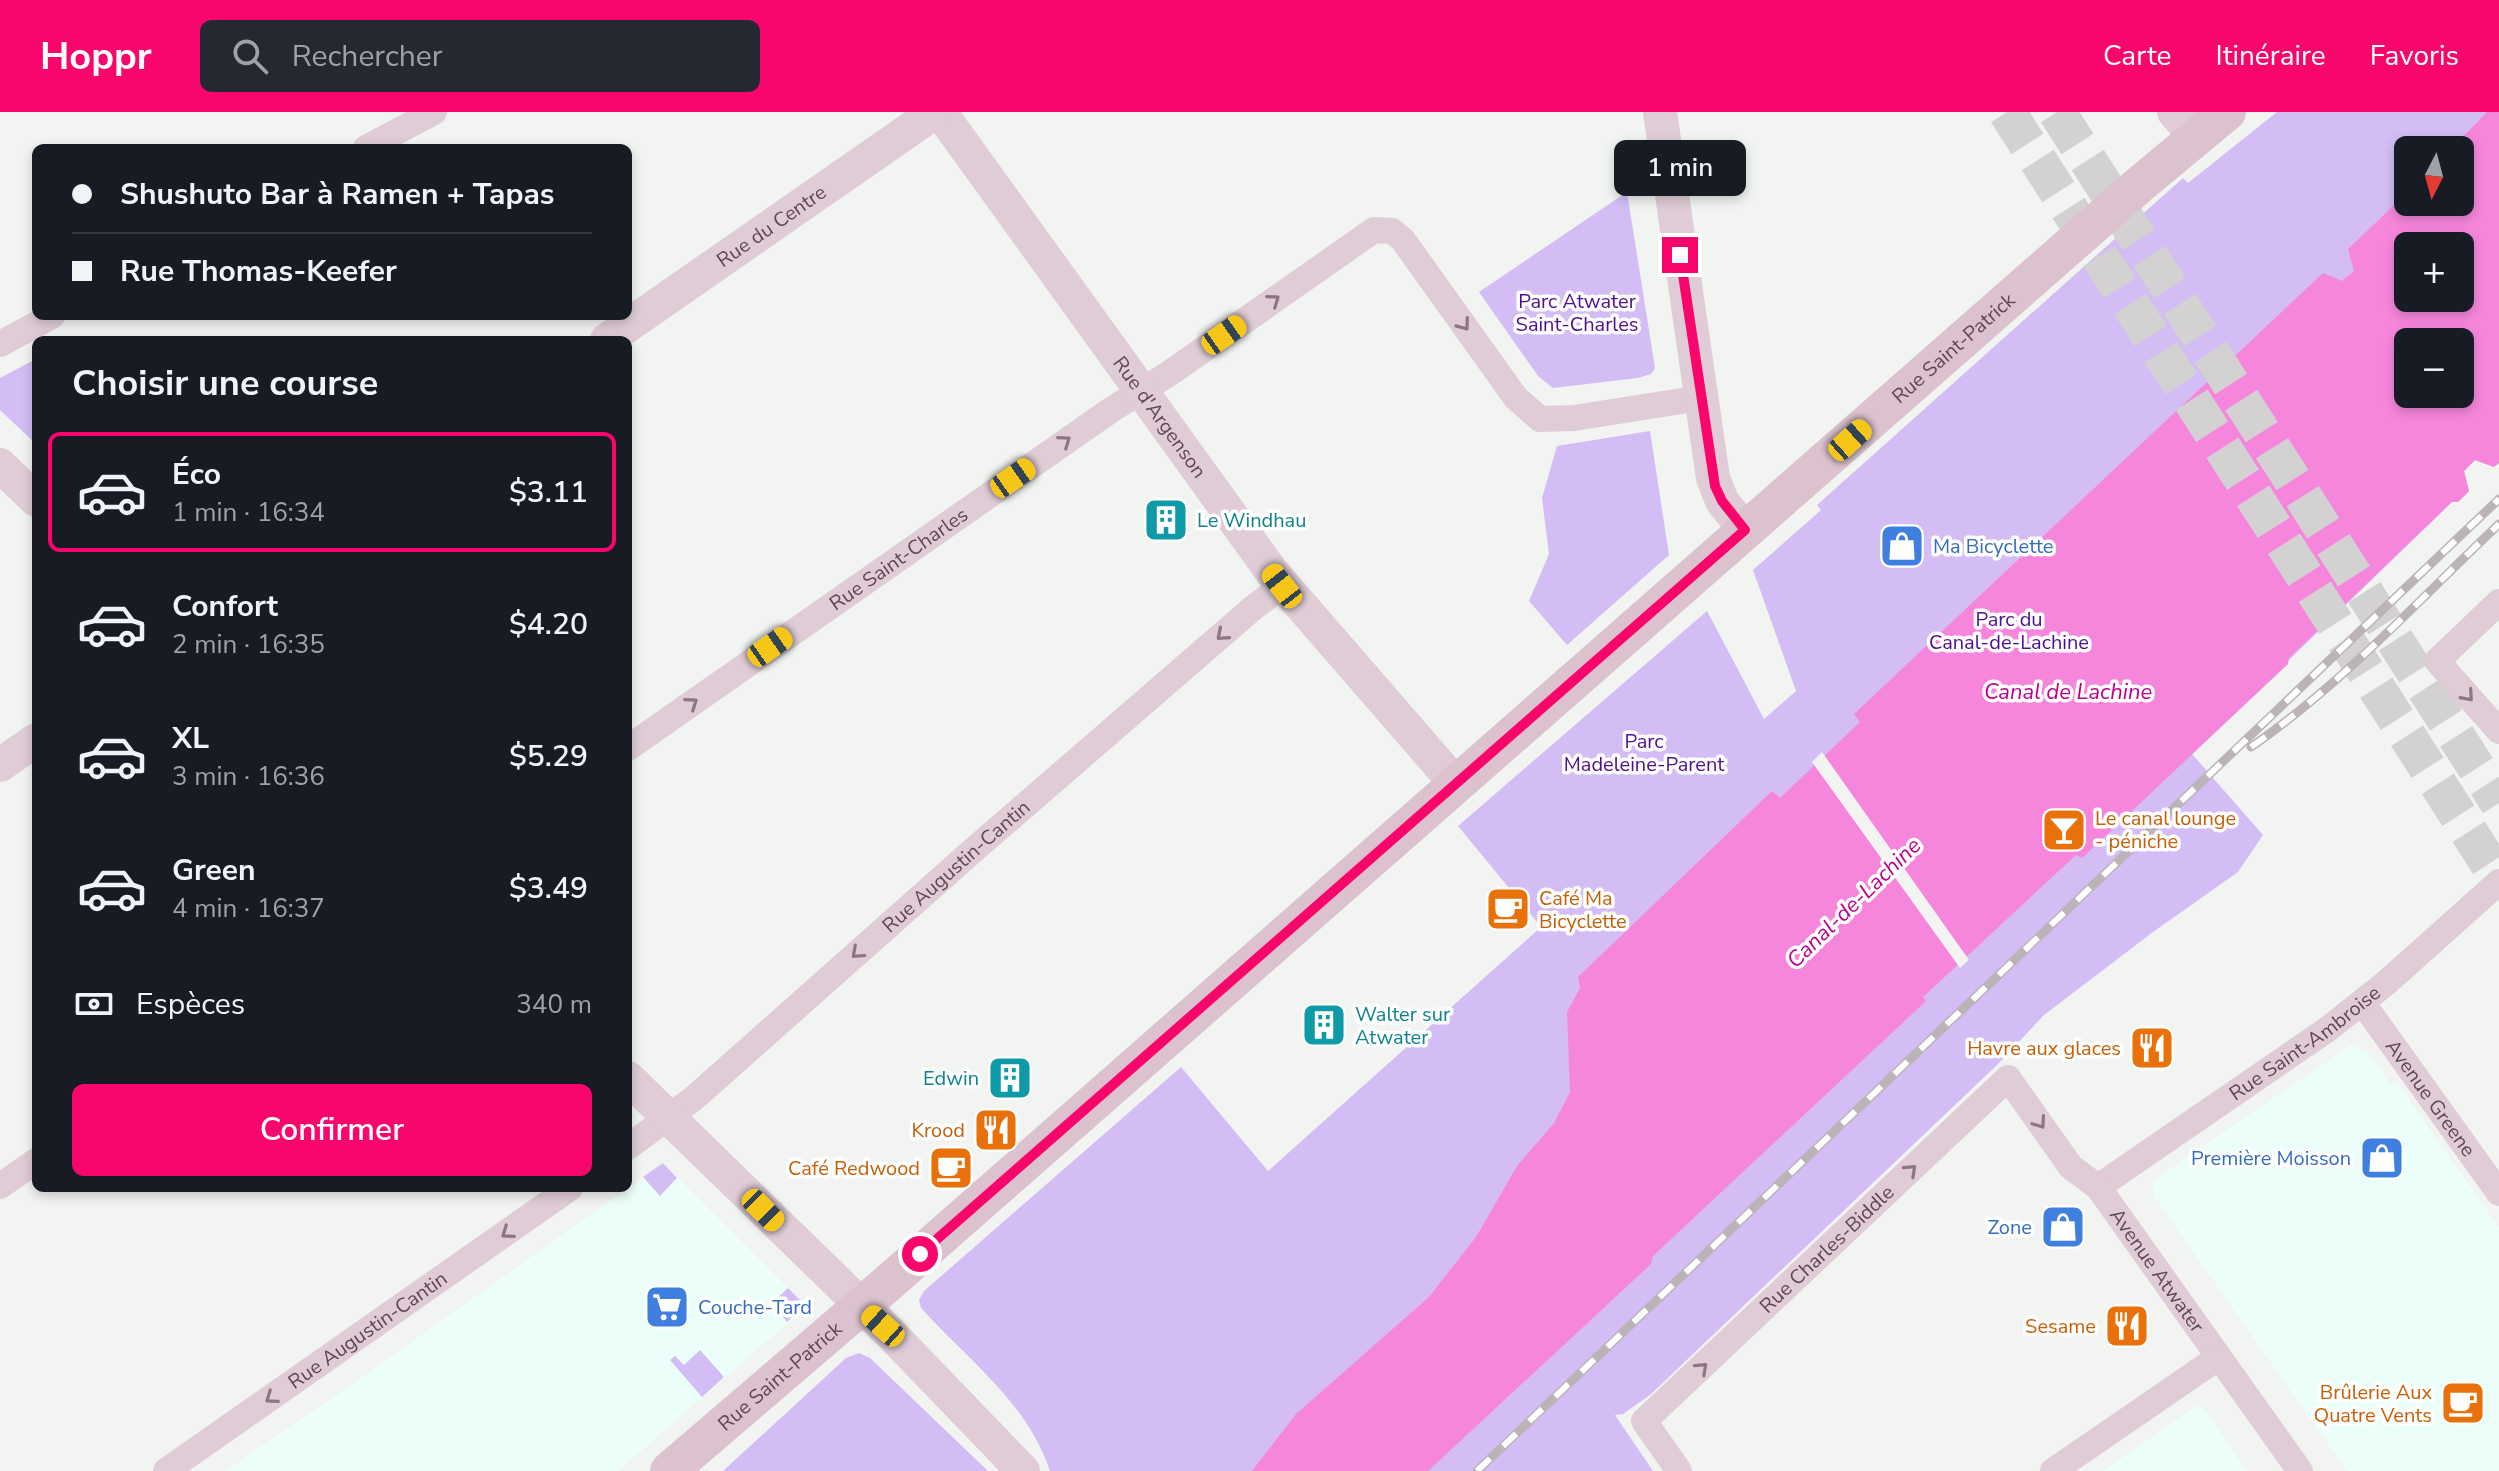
<!DOCTYPE html>
<html lang="fr">
<meta charset="utf-8">
<style>
:root{--surface:#171b24;--page:#242831;--text:#f1f3f6;--muted:#9ea1a6;--line:#363941;--accent:#f9066c}
body{margin:0;font-family:"Nunito Sans",sans-serif;background:var(--page);color:var(--text);height:100vh;display:flex;flex-direction:column;font-size:30px;white-space:nowrap}
*{box-sizing:border-box;margin:0}
p{font-size:26px;color:var(--muted)}
.icon{flex:none;width:44px;height:44px;fill:none;stroke:currentColor;stroke-width:2;stroke-linecap:round;stroke-linejoin:round}
.map{position:relative;flex:1;overflow:hidden}
.sheet{position:absolute;left:32px;top:224px;width:600px;height:856px;display:flex;flex-direction:column;background:var(--surface);border-radius:12px;box-shadow:0 4px 12px #0003}
.sheet>*{flex:none}
.hud{position:absolute;left:32px;top:32px;width:600px;height:176px;border-radius:12px;box-shadow:0 4px 12px #0003;display:grid;align-content:center;height:176px;padding:0 40px;background:var(--surface)}
.needle{width:52px;rotate:186deg}
.controls{position:absolute;left:2394px;top:24px;display:grid;gap:16px}
.controls a{display:grid;place-items:center;width:80px;height:80px;border-radius:12px;background:var(--surface);box-shadow:0 4px 12px #0003;font-size:40px}
.end{position:absolute;width:36px;height:36px;margin:-18px;border:10px solid #f9066c;background:#fff;box-shadow:0 0 0 4px #fff}
.from{border-radius:50%}
.bubble{position:absolute;height:56px;border-radius:12px;background:var(--surface);box-shadow:0 4px 12px #0003;font-size:26px;font-weight:600;line-height:56px;text-align:center}
.car{position:absolute;width:24px;height:48px;margin:-24px -12px;border-radius:10px;box-shadow:0 0 6px 2px #0007;background:linear-gradient(#f5c518 24%,#345 0 40%,#f5c518 0 76%,#345 0 86%,#f5c518 0)}
.hud b{display:flex;align-items:center;gap:28px;height:76px;font-size:30px}
.hud b+b{border-top:2px solid var(--line)}
.hud i{width:20px;height:20px;background:var(--text)}
ul{padding:0;list-style:none}
li{display:flex;align-items:center;gap:24px;height:120px;margin:0 16px 12px;padding:0 24px;border:4px solid transparent;border-radius:12px}
li div{flex:1}
li b{display:block;font-size:30px}
li em{font-style:normal;font-weight:600}
li.on{border-color:var(--accent)}
li>.icon{width:72px;height:72px;stroke-width:1.5}
h2{padding:0 40px;font-size:36px;line-height:96px}
.pay{display:flex;align-items:center;gap:20px;height:88px;padding:0 40px;font-size:30px}
.pay p{margin-inline-start:auto}
.button{display:flex;gap:16px;margin-top:auto;padding:16px 40px}
.button a{flex:1;height:92px;border-radius:12px;background:var(--accent);color:#fff;font-size:32px;font-weight:600;line-height:92px;text-align:center}
header{display:flex;align-items:center;gap:48px;box-sizing:border-box;height:112px;padding:0 40px;background:var(--accent);color:#fff}
header strong{font-size:38px}
nav{display:flex;gap:44px;margin-inline-start:auto;font-size:28px}
.search{width:560px;height:72px;background:var(--page);display:flex;align-items:center;gap:20px;box-sizing:border-box;padding:0 28px;border-radius:12px;color:var(--muted);font-size:30px}
.map>svg:first-child{display:block}
.commercial{fill:#ebfef9}
.green{fill:#d3bdf4;fill-rule:evenodd}
.water{fill:#f686dc;fill-rule:evenodd}
.pier{fill:#f1f4f1}
.lines{fill:none;stroke-linecap:round;stroke-linejoin:round}
.secondary-tunnel{stroke:#d4d1d2;stroke-width:38;stroke-dasharray:38 19;stroke-linecap:butt}
.minor{stroke:#dfccd6;stroke-width:26}
.tertiary{stroke:#dfccd6;stroke-width:34}
.secondary{stroke:#dcc2ce;stroke-width:38}
.rail-casing{stroke:#bcb3b6;stroke-width:9}
.rail{stroke:#fff;stroke-width:6;stroke-dasharray:18;stroke-linecap:butt}
.oneway{stroke:#8d7682}
.route{stroke:#f9066c;stroke-width:10}
.labels{text-anchor:middle;dominant-baseline:central;stroke-width:7;stroke-linejoin:round;paint-order:stroke}
.street-label{font-size:20px;fill:#614754;stroke:#fff}
.park-label{font-size:20px;fill:#4f0e8d;stroke:#fff}
.culture-label{font-size:20px;fill:#0d838f;stroke:#fff;text-anchor:start}
.shop-label{font-size:20px;fill:#366cbe;stroke:#fff;text-anchor:start}
.food-label{font-size:20px;fill:#c56008;stroke:#fff;text-anchor:end}
.water-label{font-size:22px;font-style:italic;fill:#bb0090;stroke:#fff}
</style>
<header>
<strong>Hoppr</strong>
<div class="search"><svg class="icon" aria-label="search" viewBox="0 0 24 24"><circle cx="10" cy="10" r="6"/><path d="M15 15l6 6"/></svg>Rechercher</div>
<nav><a>Carte</a><a>Itinéraire</a><a>Favoris</a></nav>
</header>
<div class="map">
<svg width="2499" height="1359" viewBox="0 0 2499 1359">
<rect width="100%" height="100%" fill="#f1f4f1"/>
<path class="commercial" d="M 2351,933 L 2368,940 L 2392,974 L 2397,971 L 2499,1115 L 2499,1359 L 2347,1359 L 2154,1084 L 2153,1072 L 2161,1063 Z
M 663,1051 L 801,1189 L 802,1195 L 799,1201 L 618,1359 L 225,1359 L 347,1276 Z
M 2198,1293 L 2207,1300 L 2246,1359 L 2103,1359 Z"/>
<path class="green" d="M 2277,0 L 2499,0 L 2499,351 L 2494,355 L 2475,348 L 2464,359 L 2469,379 L 2458,390 L 2452,390 L 2192,642 L 2263,723 L 2238,760 L 2153,820 L 2044,903 L 1998,952 L 1650,1283 L 1623,1302 L 1615,1303 L 1653,1359 L 1050,1359 C 1027,1290 968,1248 921,1196 L 919,1188 L 924,1179 L 1181,955 L 1268,1059 L 1541,815 L 1458,714 L 1707,499 L 1764,607 L 1796,579 L 1753,458 L 1821,398 L 1817,393 L 2183,66 L 2188,71 ZM 2408,38 L 2460,38 L 2460,90 L 2408,90 ZM 2408,134 L 2460,134 L 2460,186 L 2408,186 ZM 2408,230 L 2460,230 L 2460,282 L 2408,282 Z
M 1627,80 L 1655,256 L 1651,262 L 1638,266 L 1553,276 L 1538,264 L 1479,180 Z
M 36,247 L 36,332 L 0,298 L 0,266 Z
M 1650,319 L 1669,443 L 1567,533 L 1529,489 L 1549,442 L 1542,386 L 1557,334 Z
M 663,1051 L 677,1066 L 660,1084 L 643,1065 Z
M 788,1176 L 801,1189 L 802,1195 L 787,1210 L 772,1191 Z
M 700,1238 L 724,1265 L 702,1285 L 670,1248 L 675,1244 L 684,1253 Z
M 859,1241 L 870,1246 L 988,1359 L 723,1359 L 846,1246 Z"/>
<path class="water" d="M 2487,0 L 2499,0 L 2499,351 L 2494,355 L 2475,348 L 2464,359 L 2469,379 L 2458,390 L 2452,390 L 2289,546 L 2288,552 L 2082,746 L 2076,743 L 1923,885 L 1926,889 L 1653,1144 L 1651,1152 L 1428,1359 L 1252,1359 L 1296,1302 L 1429,1185 L 1476,1125 L 1517,1054 L 1554,1011 L 1570,980 L 1567,900 L 1580,876 L 1578,865 L 1772,679 L 1780,686 L 1860,610 L 1854,602 L 2323,161 L 2342,169 L 2354,159 L 2348,137 L 2408,80 L 2408,90 L 2460,90 L 2460,38 L 2450,38 ZM 2408,134 L 2460,134 L 2460,186 L 2408,186 ZM 2408,230 L 2460,230 L 2460,282 L 2408,282 Z"/>
<path class="pier" d="M 1822,640 L 1969,848 L 1960,856 L 1812,650 Z"/>
<g class="lines">
<path class="secondary-tunnel" d="M 2007,0 L 2499,767
M 2057,0 L 2499,691"/>
<g class="minor">
<path d="M 366,36 L 434,0"/>
<path d="M 0,232 L 52,204"/>
<path d="M 2499,490 L 2437,549 L 2499,619"/>
<path id="s1" d="M 628,636 L 1111,298 L 1170,261 L 1374,118 L 1392,119 L 1403,128 L 1516,286 L 1540,307 L 1574,306 L 1701,286"/>
<path id="s2" d="M 2362,890 L 2499,1081"/>
<path id="s3" d="M 628,1035 L 693,987 L 977,735 L 1253,496 L 1282,474"/>
<path d="M 0,1074 L 36,1049"/>
<path id="s4" d="M 2098,1075 L 2328,917 L 2386,871 L 2499,770"/>
<path id="s5" d="M 166,1359 L 570,1076"/>
<path id="s6" d="M 1679,1359 L 1644,1309 L 2008,966 L 2071,1055 L 2098,1075 L 2300,1359"/>
<path d="M 2053,1359 L 2219,1245"/>
</g>
<g class="tertiary">
<path id="s7" d="M 940,0 L 1272,460 L 1456,672"/>
<path d="M 1660,0 L 1713,366 L 1722,389 L 1745,418"/>
<path d="M 2174,0 L 2196,25"/>
<path id="s8" d="M 607,228 L 935,0"/>
<path d="M 0,353 L 36,388"/>
<path d="M 0,653 L 36,628"/>
<path d="M 628,966 L 891,1222 L 1023,1359"/>
</g>
<path class="secondary" id="s9" d="M 669,1359 L 887,1172 L 2139,73 L 2227,0"/>
<g class="rail-casing">
<path id="rail" d="M 2251,635 C 2342,572 2419,488 2499,412
M 1477,1359 L 2499,387"/>
</g>
<use href="#rail" class="rail"/>
</g>
<defs><path id="oneway-chevron" d="M-2-3.5L2.5 0L-2 3.5" fill="none" stroke-width="1.6" stroke-linecap="round" stroke-linejoin="round" transform="scale(2)"/></defs>
<g class="oneway">
<use href="#oneway-chevron" transform="translate(1274 188) rotate(-35)"/>
<use href="#oneway-chevron" transform="translate(1464 213) rotate(54)"/>
<use href="#oneway-chevron" transform="translate(1065 329) rotate(-35)"/>
<use href="#oneway-chevron" transform="translate(1222 523) rotate(139)"/>
<use href="#oneway-chevron" transform="translate(2468 584) rotate(49)"/>
<use href="#oneway-chevron" transform="translate(692 591) rotate(-35)"/>
<use href="#oneway-chevron" transform="translate(857 841) rotate(138)"/>
<use href="#oneway-chevron" transform="translate(2040 1011) rotate(55)"/>
<use href="#oneway-chevron" transform="translate(1911 1058) rotate(-43)"/>
<use href="#oneway-chevron" transform="translate(507 1121) rotate(145)"/>
<use href="#oneway-chevron" transform="translate(1702 1256) rotate(-43)"/>
<use href="#oneway-chevron" transform="translate(271 1286) rotate(145)"/>
</g>
<g class="lines">
<path class="route" d="M 920,1142 L 1745,418 L 1722,389 L 1715,374 L 1680,143"/>
</g>
<defs>
<g id="building-square" transform="scale(2.3)"><rect x="-9" y="-9" width="18" height="18" rx="4" fill="#0f9aa8" stroke="#fff"/><path d="M-4-6H4V6H1V3H-1V6H-4ZM-2.5-4.3h1.7v1.8h-1.7ZM.8-4.3h1.7v1.8H.8ZM-2.5-1h1.7V.8h-1.7ZM.8-1h1.7V.8H.8Z" fill="#fff"/></g>
<g id="shop-square" transform="scale(2.3)"><rect x="-9" y="-9" width="18" height="18" rx="4" fill="#3f7fe0" stroke="#fff"/><path d="M-5-2.5h2.3a2.7 3.5 0 0 1 5.4 0H5L5.5 6h-11ZM-1.5-2.5h3a1.5 2.3 0 0 0-3 0Z" fill="#fff"/></g>
<g id="bar-square" transform="scale(2.3)"><rect x="-9" y="-9" width="18" height="18" rx="4" fill="#e8710a" stroke="#fff"/><path d="M-6-5H6L.8 .8V4.5H3.5V6h-7V4.5H-.8V.8Z" fill="#fff"/></g>
<g id="cafe-square" transform="scale(2.3)"><rect x="-9" y="-9" width="18" height="18" rx="4" fill="#e8710a" stroke="#fff"/><path d="M-5.5-4.5H6V0H3Q3 3.5 0 3.5H-2.5Q-5.5 3.5-5.5 0ZM3-3.2v2h1.7v-2ZM-6 4.5H4V6H-6Z" fill="#fff"/></g>
<g id="restaurant-square" transform="scale(2.3)"><rect x="-9" y="-9" width="18" height="18" rx="4" fill="#e8710a" stroke="#fff"/><path d="M-5-6h1v4h1v-4h1v4h1v-4h1v5L-1.5 .5V6h-2V.5L-5-1ZM5-6V6H3V1.5H1.5Q1.5-4 5-6Z" fill="#fff"/></g>
<g id="supermarket-square" transform="scale(2.3)"><rect x="-9" y="-9" width="18" height="18" rx="4" fill="#3f7fe0" stroke="#fff"/><path d="M-6-5.5h2.5l.6 2H6L4.5 2H-2.5L-4.4-4H-6ZM-1.5 3.2a1.3 1.3 0 1 0 .1 0ZM3 3.2a1.3 1.3 0 1 0 .1 0Z" fill="#fff"/></g>
</defs>
<g fill-rule="evenodd">
<use href="#building-square" x="1166" y="408"/>
<use href="#shop-square" x="1902" y="434"/>
<use href="#bar-square" x="2064" y="718"/>
<use href="#cafe-square" x="1508" y="797"/>
<use href="#building-square" x="1324" y="913"/>
<use href="#restaurant-square" x="2152" y="936"/>
<use href="#building-square" x="1010" y="966"/>
<use href="#restaurant-square" x="996" y="1018"/>
<use href="#shop-square" x="2382" y="1046"/>
<use href="#cafe-square" x="951" y="1056"/>
<use href="#shop-square" x="2063" y="1115"/>
<use href="#supermarket-square" x="667" y="1195"/>
<use href="#restaurant-square" x="2127" y="1214"/>
<use href="#cafe-square" x="2463" y="1291"/>
</g>
<g class="labels">
<g class="street-label">
<text stroke="none"><textPath href="#s8" startOffset="200">Rue du Centre</textPath></text>
<text stroke="none"><textPath href="#s9" startOffset="1706">Rue Saint-Patrick</textPath></text>
<text stroke="none"><textPath href="#s7" startOffset="376">Rue d'Argenson</textPath></text>
<text stroke="none"><textPath href="#s1" startOffset="330">Rue Saint-Charles</textPath></text>
<text stroke="none"><textPath href="#s3" startOffset="432">Rue Augustin-Cantin</textPath></text>
<text stroke="none"><textPath href="#s4" startOffset="252">Rue Saint-Ambroise</textPath></text>
<text stroke="none"><textPath href="#s2" startOffset="118">Avenue Greene</textPath></text>
<text stroke="none"><textPath href="#s6" startOffset="312">Rue Charles-Biddle</textPath></text>
<text stroke="none"><textPath href="#s6" startOffset="806">Avenue Atwater</textPath></text>
<text stroke="none"><textPath href="#s5" startOffset="246">Rue Augustin-Cantin</textPath></text>
<text stroke="none"><textPath href="#s9" startOffset="146">Rue Saint-Patrick</textPath></text>
</g>
<g class="park-label">
<text x="1577" y="189">Parc Atwater<tspan x="1577" dy="23">Saint-Charles</tspan></text>
<text x="2009" y="507">Parc du<tspan x="2009" dy="23">Canal-de-Lachine</tspan></text>
<text x="1644" y="629">Parc<tspan x="1644" dy="23">Madeleine-Parent</tspan></text>
</g>
<g class="culture-label">
<text x="1197" y="408">Le Windhau</text>
<text x="1355" y="902">Walter sur<tspan x="1355" dy="23">Atwater</tspan></text>
<text x="979" y="966" text-anchor="end">Edwin</text>
</g>
<g class="shop-label">
<text x="1933" y="434">Ma Bicyclette</text>
<text x="2351" y="1046" text-anchor="end">Première Moisson</text>
<text x="2032" y="1115" text-anchor="end">Zone</text>
<text x="698" y="1195">Couche-Tard</text>
</g>
<g class="food-label">
<text x="2095" y="706" text-anchor="start">Le canal lounge<tspan x="2095" dy="23">- péniche</tspan></text>
<text x="1539" y="786" text-anchor="start">Café Ma<tspan x="1539" dy="23">Bicyclette</tspan></text>
<text x="2121" y="936">Havre aux glaces</text>
<text x="965" y="1018">Krood</text>
<text x="920" y="1056">Café Redwood</text>
<text x="2096" y="1214">Sesame</text>
<text x="2432" y="1280">Brûlerie Aux<tspan x="2432" dy="23">Quatre Vents</tspan></text>
</g>
<g class="water-label">
<text x="2068" y="580">Canal de Lachine</text>
<text transform="translate(1854 791) rotate(-44)">Canal-de-Lachine</text>
</g>
</g>
</svg>
<div class="controls">
<a><svg class="needle" viewBox="-14 -14 28 28"><path d="M0-13l5 13h-10z" fill="#e53935"/><path d="M0 13l5-13h-10z" fill="#9ea1a6"/></svg></a>
<a>+</a>
<a>−</a>
</div>
<i class="end from" style="left:920px;top:1142px"></i>
<i class="end" style="left:1680px;top:143px"></i>
<div class="bubble" style="left:1614px;top:28px;width:132px">1 min</div>
<i class="car" style="left:1224px;top:223px;rotate:55deg"></i>
<i class="car" style="left:1850px;top:328px;rotate:48deg"></i>
<i class="car" style="left:1013px;top:366px;rotate:55deg"></i>
<i class="car" style="left:1282px;top:474px;rotate:322deg"></i>
<i class="car" style="left:770px;top:535px;rotate:55deg"></i>
<i class="car" style="left:763px;top:1098px;rotate:135deg"></i>
<i class="car" style="left:883px;top:1214px;rotate:312deg"></i>
<div class="hud">
<b><i class="from"></i>Shushuto Bar à Ramen + Tapas</b>
<b><i></i>Rue Thomas-Keefer</b>
</div>
<section class="sheet">
<h2>Choisir une course</h2>
<ul>
<li class="on"><svg class="icon" aria-label="car" viewBox="0 0 24 24"><path d="M5 17H2v-5l4-1 3-4h7l3 4 3 1v5h-3M9 17h6M6 11h13"/><circle cx="7" cy="17" r="2"/><circle cx="17" cy="17" r="2"/></svg><div><b>Éco</b><p>1 min · 16:34</p></div><em>$3.11</em></li>
<li><svg class="icon" aria-label="car" viewBox="0 0 24 24"><path d="M5 17H2v-5l4-1 3-4h7l3 4 3 1v5h-3M9 17h6M6 11h13"/><circle cx="7" cy="17" r="2"/><circle cx="17" cy="17" r="2"/></svg><div><b>Confort</b><p>2 min · 16:35</p></div><em>$4.20</em></li>
<li><svg class="icon" aria-label="car" viewBox="0 0 24 24"><path d="M5 17H2v-5l4-1 3-4h7l3 4 3 1v5h-3M9 17h6M6 11h13"/><circle cx="7" cy="17" r="2"/><circle cx="17" cy="17" r="2"/></svg><div><b>XL</b><p>3 min · 16:36</p></div><em>$5.29</em></li>
<li><svg class="icon" aria-label="car" viewBox="0 0 24 24"><path d="M5 17H2v-5l4-1 3-4h7l3 4 3 1v5h-3M9 17h6M6 11h13"/><circle cx="7" cy="17" r="2"/><circle cx="17" cy="17" r="2"/></svg><div><b>Green</b><p>4 min · 16:37</p></div><em>$3.49</em></li>
</ul>
<div class="pay"><svg class="icon" aria-label="cash" viewBox="0 0 24 24"><path d="M3 7h18v10H3z"/><circle cx="12" cy="12" r="2"/></svg>Espèces<p>340 m</p></div>
<div class="button"><a>Confirmer</a></div>
</section>
</div>
